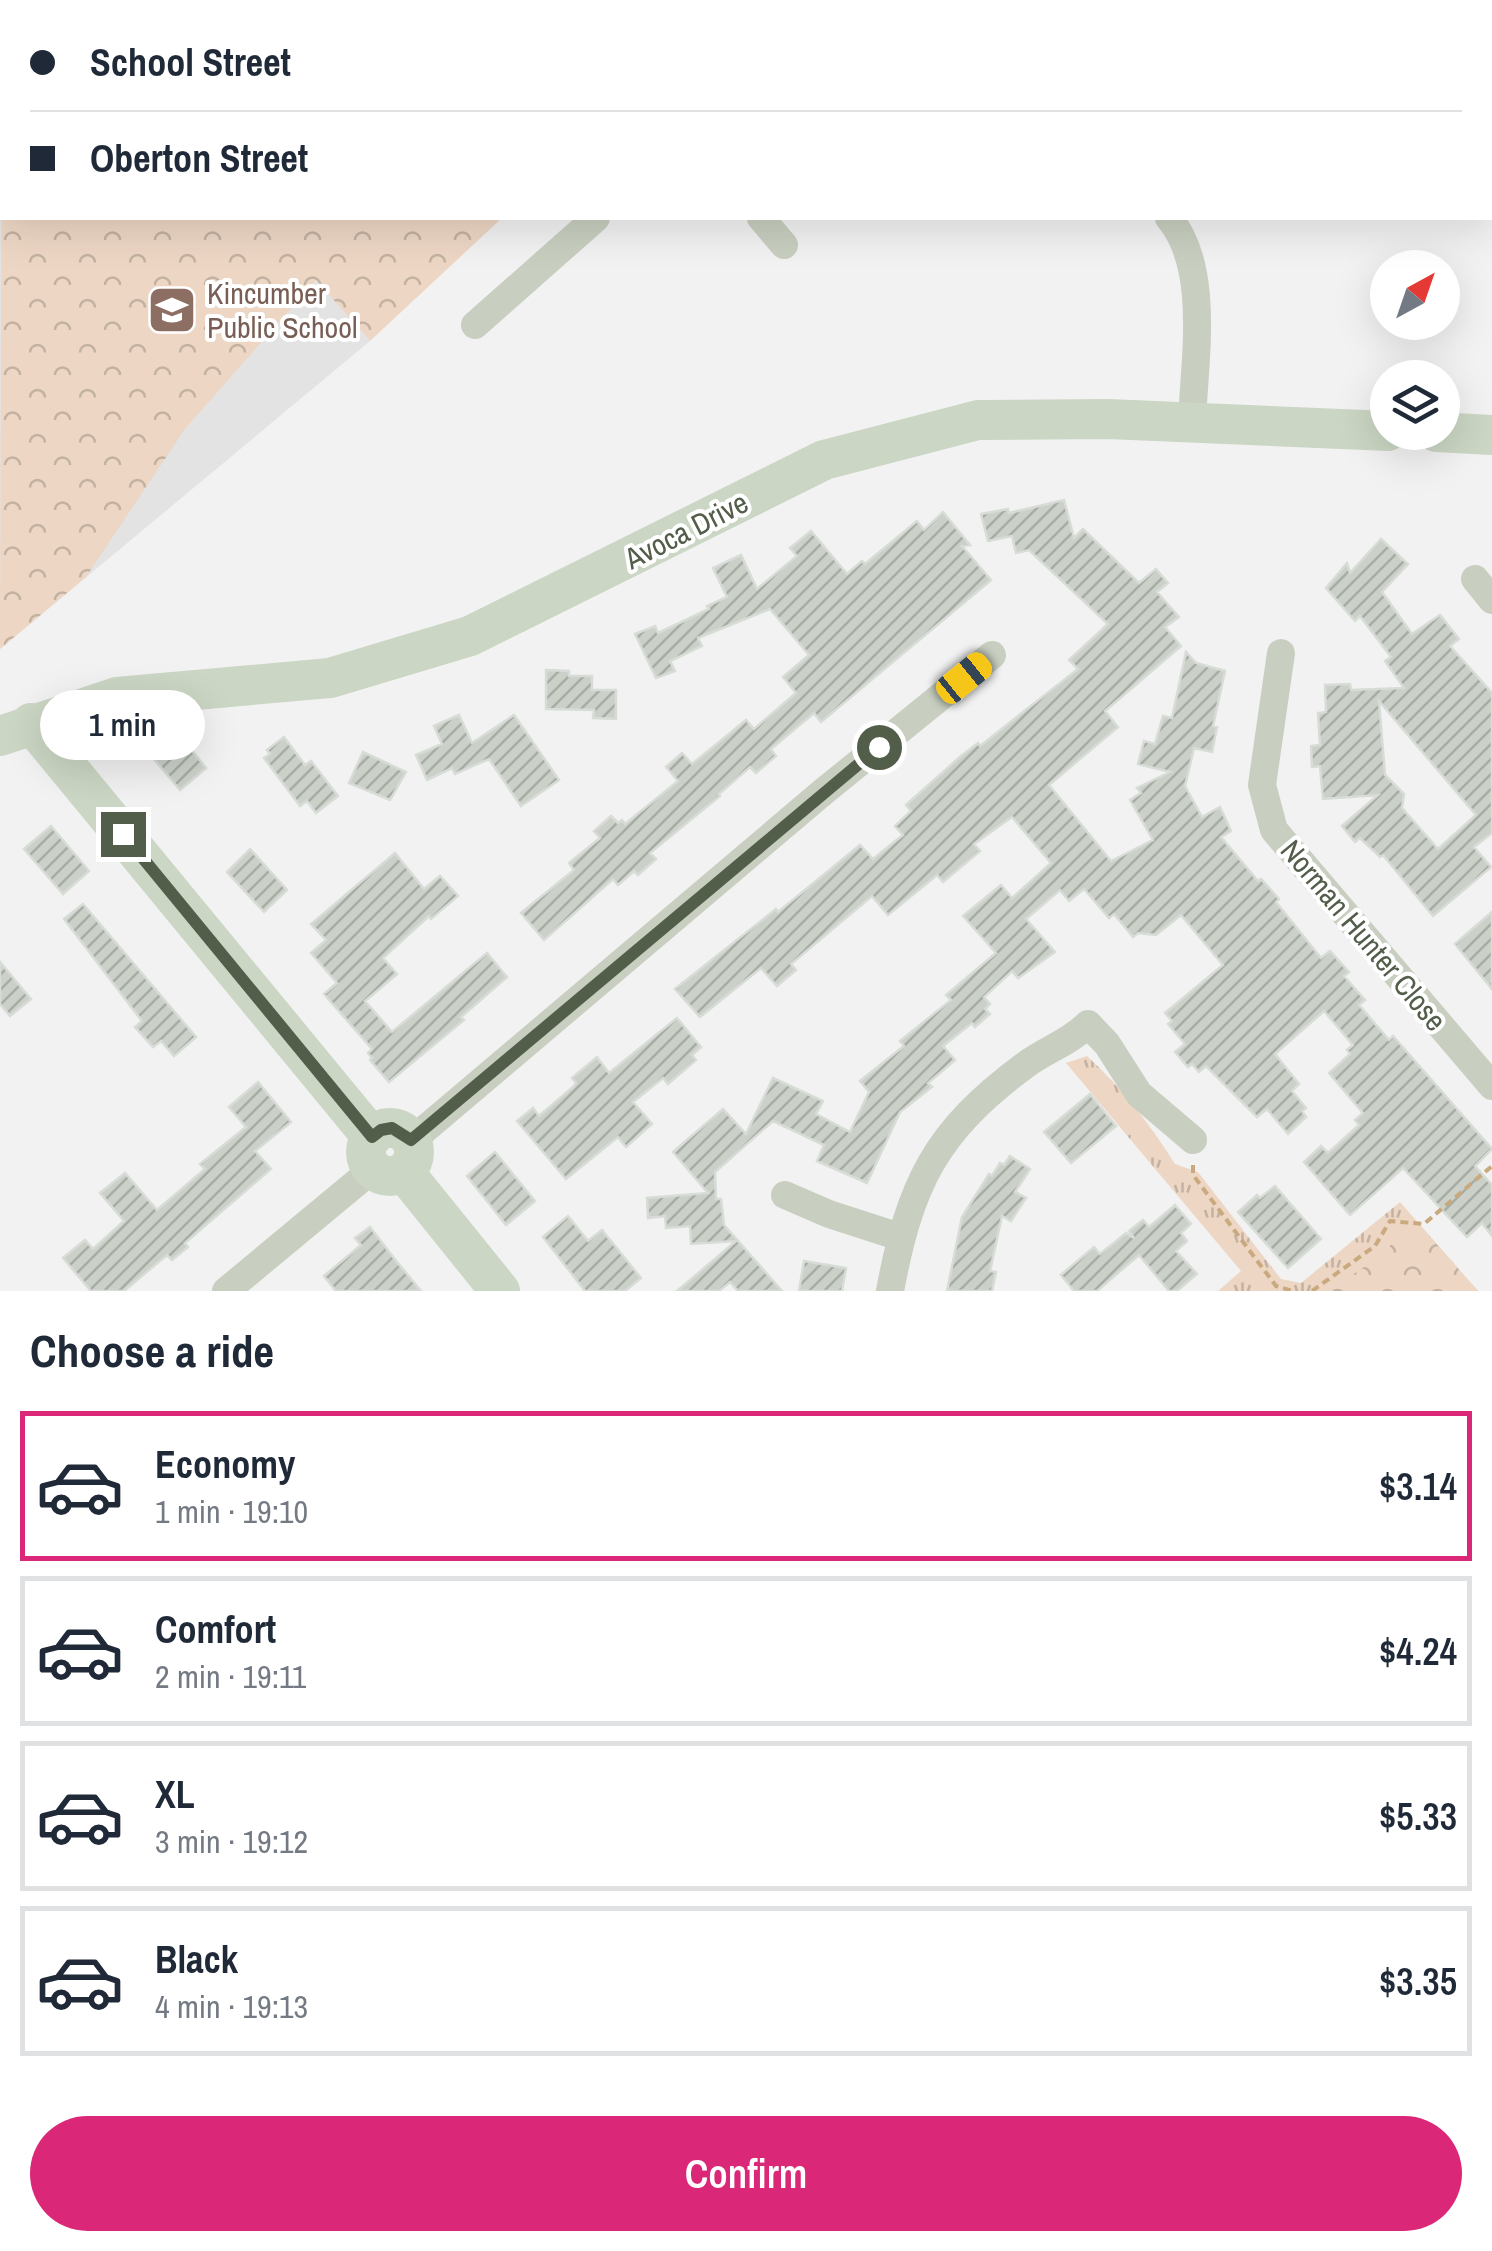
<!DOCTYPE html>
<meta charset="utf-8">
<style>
:root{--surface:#fff;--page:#f6f6f7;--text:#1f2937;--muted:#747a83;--line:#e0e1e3;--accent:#db2777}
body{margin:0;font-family:"Archivo Narrow",sans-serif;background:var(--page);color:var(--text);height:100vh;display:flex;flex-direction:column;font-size:38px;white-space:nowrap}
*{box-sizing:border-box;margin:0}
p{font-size:32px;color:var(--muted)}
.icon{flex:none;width:55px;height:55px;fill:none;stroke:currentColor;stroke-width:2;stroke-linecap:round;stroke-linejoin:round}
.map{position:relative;height:1291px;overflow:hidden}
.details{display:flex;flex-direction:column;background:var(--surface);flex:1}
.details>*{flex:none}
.guide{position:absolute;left:0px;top:0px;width:1492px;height:220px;box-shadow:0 10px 40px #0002;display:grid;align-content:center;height:220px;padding:0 30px;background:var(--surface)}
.needle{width:65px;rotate:40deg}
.buttons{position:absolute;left:1370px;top:250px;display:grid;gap:20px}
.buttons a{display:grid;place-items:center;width:90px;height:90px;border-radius:50%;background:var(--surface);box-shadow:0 10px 40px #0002;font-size:50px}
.end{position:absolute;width:45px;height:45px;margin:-22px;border:12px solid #535e4a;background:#fff;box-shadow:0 0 0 5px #fff}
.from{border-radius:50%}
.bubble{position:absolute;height:70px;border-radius:35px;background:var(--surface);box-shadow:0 10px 40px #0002;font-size:32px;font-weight:600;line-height:70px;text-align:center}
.car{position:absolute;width:30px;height:60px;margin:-30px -15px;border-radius:12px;box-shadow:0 0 8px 2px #0007;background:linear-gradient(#f5c518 24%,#345 0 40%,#f5c518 0 76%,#345 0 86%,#f5c518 0)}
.guide b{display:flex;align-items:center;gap:35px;height:95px;font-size:38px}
.guide b+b{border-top:2px solid var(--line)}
.guide i{width:25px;height:25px;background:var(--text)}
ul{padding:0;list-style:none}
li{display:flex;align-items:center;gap:30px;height:150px;margin:0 20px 15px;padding:0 10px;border:5px solid var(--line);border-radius:0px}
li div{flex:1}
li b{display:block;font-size:38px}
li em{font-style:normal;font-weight:600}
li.active{border-color:var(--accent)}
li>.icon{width:90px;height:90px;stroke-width:1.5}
h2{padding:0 30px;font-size:45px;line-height:120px}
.cta{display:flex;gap:20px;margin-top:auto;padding:20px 30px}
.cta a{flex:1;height:115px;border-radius:60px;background:var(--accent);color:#fff;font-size:40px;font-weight:600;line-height:115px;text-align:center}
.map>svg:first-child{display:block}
.education{fill:#e3e3e4}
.grass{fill:url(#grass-tufts)}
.forest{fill:url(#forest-crowns)}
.building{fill:url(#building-hatch);stroke:#d7dcd6;stroke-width:2.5;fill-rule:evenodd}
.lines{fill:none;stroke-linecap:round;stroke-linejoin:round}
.path{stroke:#c9a97e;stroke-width:4;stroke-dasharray:8 5;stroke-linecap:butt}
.street{stroke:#c8cfc0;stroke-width:28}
.secondary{stroke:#cbd6c4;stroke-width:40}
.route{stroke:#535e4a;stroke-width:12}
.labels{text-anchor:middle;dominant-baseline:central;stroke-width:8;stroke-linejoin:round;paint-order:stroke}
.education-label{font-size:30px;fill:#785e54;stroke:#fff;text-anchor:start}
.street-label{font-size:30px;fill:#535e4a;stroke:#fff}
</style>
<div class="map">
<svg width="1492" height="1291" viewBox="0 0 1492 1291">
<defs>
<pattern id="grass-tufts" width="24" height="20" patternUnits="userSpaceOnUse" patternTransform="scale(2.5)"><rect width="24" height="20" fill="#edd6c4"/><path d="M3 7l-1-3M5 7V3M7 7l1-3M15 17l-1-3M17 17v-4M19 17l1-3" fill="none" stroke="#c3b1a1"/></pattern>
<pattern id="forest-crowns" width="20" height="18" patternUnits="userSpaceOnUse" patternTransform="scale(2.5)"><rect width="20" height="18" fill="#edd6c4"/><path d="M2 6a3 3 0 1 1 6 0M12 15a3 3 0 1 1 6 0" fill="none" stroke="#c3b1a1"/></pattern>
<pattern id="building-hatch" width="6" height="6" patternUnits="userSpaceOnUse" patternTransform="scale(2.5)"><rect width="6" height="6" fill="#cbd0c9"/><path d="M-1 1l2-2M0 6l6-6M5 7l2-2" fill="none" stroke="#a7aca5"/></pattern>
</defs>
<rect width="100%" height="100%" fill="#f2f2f3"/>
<path class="education" d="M 0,0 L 74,2 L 2,2 L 2,218 L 262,218 L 370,341 L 0,649 Z"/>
<path class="grass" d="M 1087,1056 C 1122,1088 1150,1124 1175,1164 L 1198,1172 L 1281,1279 L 1301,1283 L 1400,1202 L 1478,1291 L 1218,1291 L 1241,1271 L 1066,1063 Z"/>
<path class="forest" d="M 70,0 L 586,0 L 50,2 Z
M 2,8 L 2,218 L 502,218 L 370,341 L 316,280 L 185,429 L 86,577 L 0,649 Z
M 1425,1231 L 1478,1291 L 1328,1291 L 1387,1252 L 1395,1236 Z"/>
<path class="building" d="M 1064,500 L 1074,538 L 1083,529 L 1139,583 L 1156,569 L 1168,583 L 1157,592 L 1179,617 L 1165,627 L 1181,646 L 1105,711 L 1118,727 L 1049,785 L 1111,861 L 1153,840 L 1130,800 L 1141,793 L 1137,788 L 1170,772 L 1138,764 L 1144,741 L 1155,744 L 1163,716 L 1172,718 L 1186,652 L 1196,663 L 1225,671 L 1213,726 L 1217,727 L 1212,752 L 1194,748 L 1185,786 L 1202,817 L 1220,807 L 1231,831 L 1221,837 L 1258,881 L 1261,879 L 1279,899 L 1276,902 L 1321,958 L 1330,951 L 1349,972 L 1344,976 L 1365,1000 L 1359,1005 L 1389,1040 L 1393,1036 L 1492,1149 L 1475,1166 L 1492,1185 L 1492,1236 L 1482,1223 L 1467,1237 L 1403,1168 L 1350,1215 L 1304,1162 L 1321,1146 L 1328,1153 L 1359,1125 L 1355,1120 L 1363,1113 L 1329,1073 L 1350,1054 L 1347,1050 L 1353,1045 L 1324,1011 L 1275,1054 L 1299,1084 L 1292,1091 L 1306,1108 L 1302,1111 L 1306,1117 L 1288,1134 L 1267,1109 L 1257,1117 L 1206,1066 L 1199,1072 L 1192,1064 L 1188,1067 L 1175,1052 L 1185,1044 L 1168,1024 L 1172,1021 L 1165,1013 L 1223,965 L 1181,915 L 1156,935 L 1138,933 L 1133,937 L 1114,914 L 1109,918 L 1084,889 L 1069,901 L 1060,890 L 1026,919 L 1055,952 L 1018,978 L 1012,971 L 984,997 L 990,1004 L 985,1009 L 990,1014 L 975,1027 L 972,1023 L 943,1046 L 955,1060 L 928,1083 L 932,1087 L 900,1112 L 867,1183 L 817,1161 L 824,1145 L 773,1121 L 715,1172 L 716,1199 L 721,1199 L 724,1225 L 782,1291 L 738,1291 L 730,1282 L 719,1291 L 677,1291 L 736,1241 L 691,1244 L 690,1226 L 666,1228 L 665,1216 L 648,1218 L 647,1198 L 708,1193 L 673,1152 L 723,1109 L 746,1134 L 773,1078 L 823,1101 L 816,1114 L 850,1132 L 869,1092 L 860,1081 L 904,1046 L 900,1041 L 951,1000 L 946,995 L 996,953 L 963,916 L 1001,885 L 1012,898 L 1051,863 L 1012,817 L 974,844 L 980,851 L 943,882 L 937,875 L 888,915 L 872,896 L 791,964 L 796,970 L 777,986 L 761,968 L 700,1017 L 675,989 L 776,909 L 778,912 L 860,845 L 873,859 L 903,835 L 895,826 L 911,811 L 906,805 L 961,756 L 978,743 L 980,746 L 1078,669 L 1069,660 L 1108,624 L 1029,550 L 1016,553 L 1012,536 L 988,541 L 981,514 L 1008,509 L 1009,513 Z
M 943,512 L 970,545 L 962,546 L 991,580 L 821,722 L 814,713 L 771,749 L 776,756 L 756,773 L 750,767 L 719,794 L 720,796 L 650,853 L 656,859 L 638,875 L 634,871 L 618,885 L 613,879 L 544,940 L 521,913 L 574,870 L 569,863 L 600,838 L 594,831 L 611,816 L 618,823 L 622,820 L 625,824 L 678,781 L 666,767 L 682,753 L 692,764 L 746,720 L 754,729 L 796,693 L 783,677 L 809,655 L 770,609 L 698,638 L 702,646 L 670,661 L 675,671 L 656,678 L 635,634 L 655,626 L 658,633 L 709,609 L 707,606 L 727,597 L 713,568 L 741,555 L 757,589 L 797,556 L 790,548 L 811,531 L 847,574 L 862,561 L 865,564 L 917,521 L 924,530 Z
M 1381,539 L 1408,564 L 1382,592 L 1412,634 L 1440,615 L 1459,639 L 1450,646 L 1492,693 L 1492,833 L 1474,847 L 1491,867 L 1433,916 L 1383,855 L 1380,857 L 1360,838 L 1355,842 L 1342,826 L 1378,795 L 1323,799 L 1320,766 L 1312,767 L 1311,746 L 1320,745 L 1318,713 L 1326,712 L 1325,685 L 1350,684 L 1351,690 L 1404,688 L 1385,661 L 1391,657 L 1360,616 L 1355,621 L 1326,588 L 1347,563 L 1350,573 ZM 1379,701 L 1476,815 L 1438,849 L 1402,808 L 1404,794 L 1385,775 Z
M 546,670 L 569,671 L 569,676 L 592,676 L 592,690 L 616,690 L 616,719 L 593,718 L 594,710 L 546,709 Z
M 459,715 L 472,743 L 514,715 L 559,780 L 521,806 L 489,759 L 455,774 L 452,768 L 427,780 L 416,755 L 442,744 L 434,726 Z
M 175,729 L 206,768 L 180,790 L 148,752 Z
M 284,737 L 305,765 L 311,761 L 338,796 L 316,813 L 307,801 L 300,806 L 264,758 L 270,754 L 267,750 Z
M 363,752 L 406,772 L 390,800 L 349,783 Z
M 51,826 L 89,871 L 63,894 L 24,849 Z
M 250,849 L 287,890 L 264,912 L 227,872 Z
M 395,853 L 424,889 L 440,876 L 458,896 L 431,919 L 429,916 L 383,958 L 397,974 L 365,1001 L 392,1032 L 487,953 L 507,977 L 461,1017 L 464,1020 L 389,1082 L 370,1060 L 372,1058 L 368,1053 L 372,1049 L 324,994 L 337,983 L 311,953 L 326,940 L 311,924 Z
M 83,904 L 196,1037 L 174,1056 L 161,1041 L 153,1047 L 135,1027 L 142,1021 L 64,919 Z
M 1492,912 L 1492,989 L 1455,944 Z
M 0,962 L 31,999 L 10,1016 L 0,1004 Z
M 677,1018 L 701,1047 L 692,1055 L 696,1060 L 668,1084 L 663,1078 L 633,1102 L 652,1124 L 626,1147 L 618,1137 L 566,1179 L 517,1121 L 533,1108 L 539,1116 L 574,1086 L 576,1083 L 572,1078 L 597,1057 L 609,1073 Z
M 258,1082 L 291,1122 L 255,1151 L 271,1169 L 185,1243 L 188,1247 L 172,1260 L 167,1255 L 124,1291 L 91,1291 L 63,1258 L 85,1240 L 93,1249 L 124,1221 L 100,1193 L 125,1173 L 157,1210 L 205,1169 L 200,1164 L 246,1127 L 229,1107 Z
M 1090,1094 L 1116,1126 L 1071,1163 L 1044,1132 Z
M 495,1152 L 535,1201 L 506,1225 L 467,1176 Z
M 1010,1156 L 1030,1169 L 1015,1192 L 1026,1198 L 1011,1221 L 1002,1216 L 990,1271 L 996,1272 L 992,1291 L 947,1291 L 962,1217 L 989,1174 L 992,1176 L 1000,1163 L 1004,1165 Z
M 1275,1186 L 1321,1239 L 1288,1268 L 1238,1212 L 1257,1195 L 1260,1198 Z
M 1175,1205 L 1191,1224 L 1181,1233 L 1187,1241 L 1176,1251 L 1197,1274 L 1177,1291 L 1169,1291 L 1139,1255 L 1097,1291 L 1074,1291 L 1061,1275 L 1094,1247 L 1100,1254 L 1126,1233 L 1134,1238 L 1129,1231 L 1143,1220 L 1149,1227 Z
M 568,1216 L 588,1241 L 602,1230 L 641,1278 L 625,1291 L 585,1291 L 543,1237 Z
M 370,1227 L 397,1262 L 421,1291 L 336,1291 L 324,1276 L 361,1245 L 355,1238 Z
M 804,1261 L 846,1268 L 842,1291 L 799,1291 Z"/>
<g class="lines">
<path class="path" d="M 1193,1165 L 1193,1175 L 1276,1286 L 1293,1291
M 1312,1291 L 1375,1246 L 1390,1221 L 1424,1224 L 1492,1166"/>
<path class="street" d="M 987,0 L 989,2
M 841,2 L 844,0
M 1281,2 L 1284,0
M 761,218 L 784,245
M 1169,218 C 1211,268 1194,361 1192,423
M 475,325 L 596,218
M 1475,579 L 1492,600
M 1281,653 L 1262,785 L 1274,830 L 1492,1086
M 411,1141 L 823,792 L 992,655
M 785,1195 L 829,1214 L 900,1237
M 226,1291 L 373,1169
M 890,1291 C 910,1184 935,1132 1024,1066 C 1045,1050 1069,1043 1088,1024 L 1107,1044 L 1139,1094 L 1193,1140"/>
<path class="secondary" d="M 1436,432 L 1492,435
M 31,723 L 372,1137
M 0,736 L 117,697 L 330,678 L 470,636 L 824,460 L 978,420 L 1108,419 L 1388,431
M366 1152a24 24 0 1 1 48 0a24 24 0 1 1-48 0Z
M 404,1172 L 500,1291"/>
</g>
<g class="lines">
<path class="route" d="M 123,834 L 372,1137 L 381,1130 L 392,1128 L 411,1140 L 879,747"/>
</g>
<defs>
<g id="school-square" transform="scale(2.5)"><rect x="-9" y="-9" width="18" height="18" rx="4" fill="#8d6e63" stroke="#fff"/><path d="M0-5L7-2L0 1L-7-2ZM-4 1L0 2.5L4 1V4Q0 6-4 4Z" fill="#fff"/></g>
</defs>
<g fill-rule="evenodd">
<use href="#school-square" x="172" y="310"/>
</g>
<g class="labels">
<g class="education-label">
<text x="207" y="293">Kincumber<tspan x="207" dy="34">Public School</tspan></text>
</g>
<g class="street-label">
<text transform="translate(686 530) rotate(-27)">Avoca Drive</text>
<text transform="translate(1364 935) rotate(50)">Norman Hunter Close</text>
</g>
</g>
</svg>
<div class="buttons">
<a><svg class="needle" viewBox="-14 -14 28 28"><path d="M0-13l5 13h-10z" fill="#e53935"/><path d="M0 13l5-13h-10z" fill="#747a83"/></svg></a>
<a><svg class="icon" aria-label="layers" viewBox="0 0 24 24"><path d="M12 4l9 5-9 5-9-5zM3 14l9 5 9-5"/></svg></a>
</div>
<i class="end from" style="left:879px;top:747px"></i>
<i class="end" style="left:123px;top:834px"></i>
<div class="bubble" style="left:40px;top:690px;width:165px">1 min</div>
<i class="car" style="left:964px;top:678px;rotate:51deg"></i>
<div class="guide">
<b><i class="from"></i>School Street</b>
<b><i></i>Oberton Street</b>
</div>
</div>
<section class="details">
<h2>Choose a ride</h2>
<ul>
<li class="active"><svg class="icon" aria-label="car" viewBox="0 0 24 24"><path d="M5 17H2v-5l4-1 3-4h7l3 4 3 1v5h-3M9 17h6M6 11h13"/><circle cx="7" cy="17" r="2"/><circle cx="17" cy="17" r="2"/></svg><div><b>Economy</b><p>1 min · 19:10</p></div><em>$3.14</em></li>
<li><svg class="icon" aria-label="car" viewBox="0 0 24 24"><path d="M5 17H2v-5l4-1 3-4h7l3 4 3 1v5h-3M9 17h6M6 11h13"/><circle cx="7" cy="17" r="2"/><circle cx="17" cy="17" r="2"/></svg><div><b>Comfort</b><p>2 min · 19:11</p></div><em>$4.24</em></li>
<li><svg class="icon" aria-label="car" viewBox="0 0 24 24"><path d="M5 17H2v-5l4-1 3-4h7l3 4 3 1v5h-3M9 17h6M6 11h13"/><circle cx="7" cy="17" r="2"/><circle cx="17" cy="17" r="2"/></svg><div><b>XL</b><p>3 min · 19:12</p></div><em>$5.33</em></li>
<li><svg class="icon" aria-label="car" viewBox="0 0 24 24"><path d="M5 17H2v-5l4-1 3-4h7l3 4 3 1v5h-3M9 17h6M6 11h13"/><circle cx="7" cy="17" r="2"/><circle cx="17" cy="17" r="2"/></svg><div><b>Black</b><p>4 min · 19:13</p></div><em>$3.35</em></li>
</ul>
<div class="cta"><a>Confirm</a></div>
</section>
